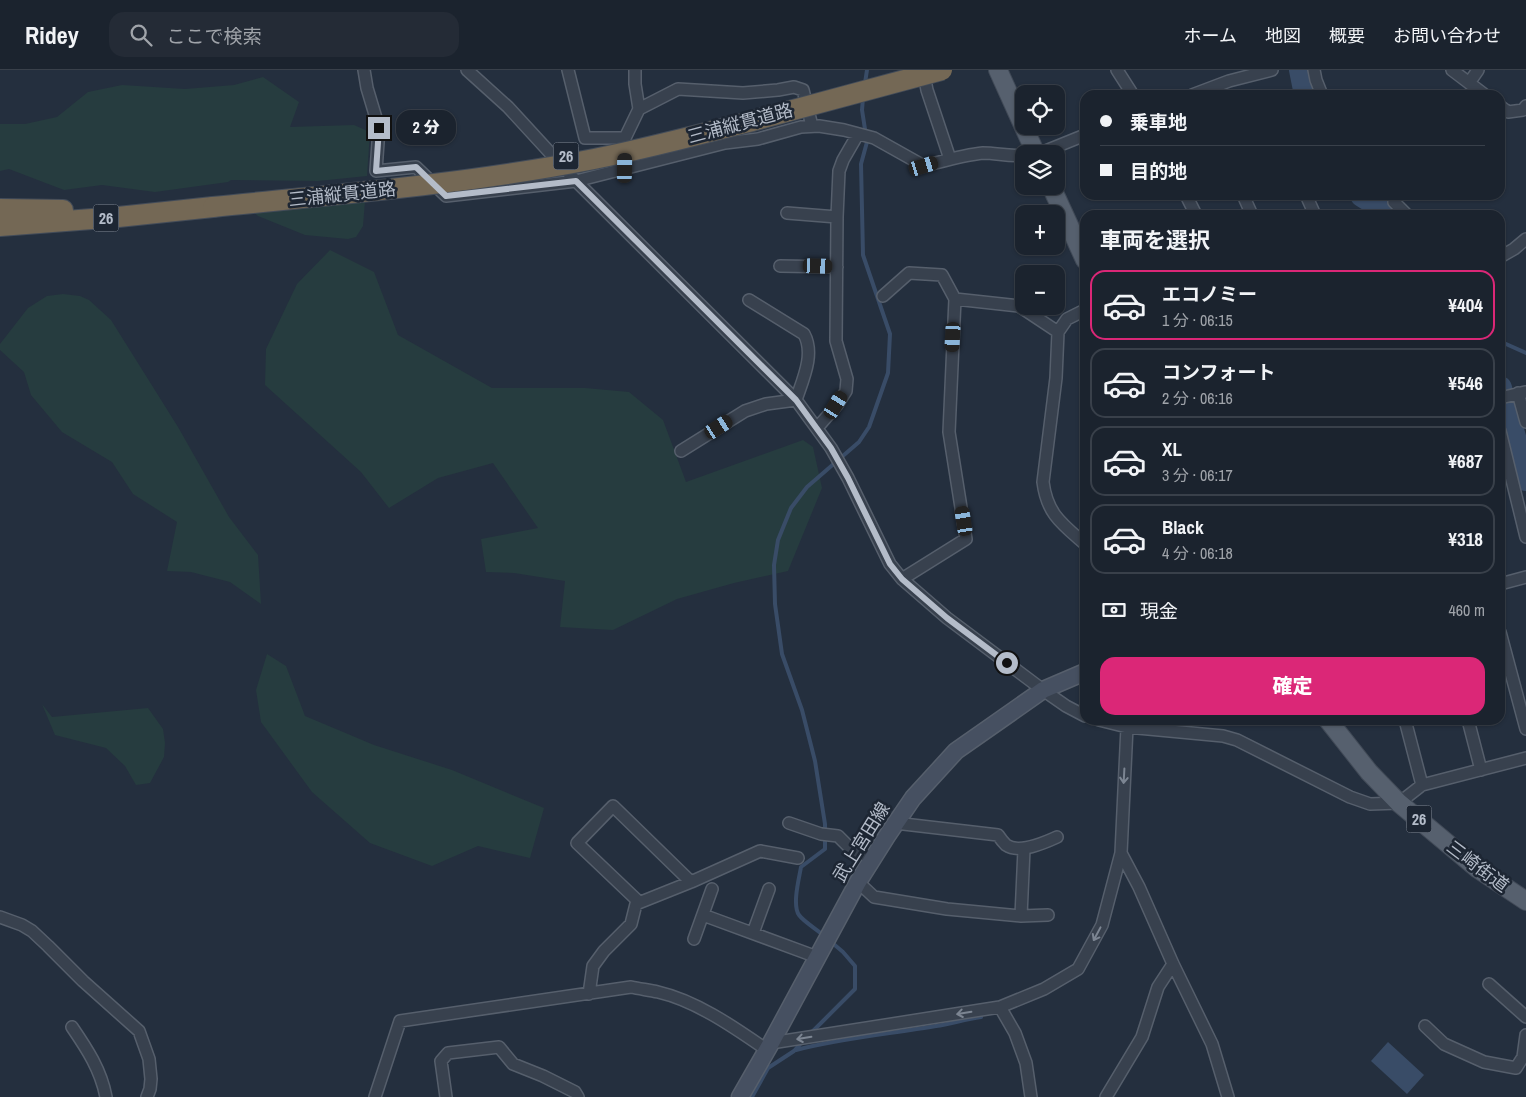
<!DOCTYPE html>
<html lang="ja">
<meta charset="utf-8">
<style>
:root{--surface:#1b232e;--page:#242b36;--text:#f1f3f6;--muted:#a0a4aa;--line:#39404a;--accent:#db2777}
body{margin:0;font-family:"Archivo Narrow","Noto Sans JP",sans-serif;background:var(--page);color:var(--text);height:100vh;display:flex;flex-direction:column;font-size:19px;white-space:nowrap}
*{box-sizing:border-box;margin:0}
p{font-size:16px;color:var(--muted)}
.icon{flex:none;width:28px;height:28px;fill:none;stroke:currentColor;stroke-width:2;stroke-linecap:round;stroke-linejoin:round}
.map{position:relative;flex:1;overflow:hidden}
.details{position:absolute;left:1080px;top:140px;width:425px;height:515px;display:flex;flex-direction:column;background:var(--surface);border-radius:15px;box-shadow:0 1px 4px #0004,0 0 0 1px var(--line)}
.details>*{flex:none}
.banner{position:absolute;left:1080px;top:20px;width:425px;height:110px;border-radius:15px;box-shadow:0 1px 4px #0004,0 0 0 1px var(--line);display:grid;align-content:center;height:110px;padding:0 20px;background:var(--surface)}
.controls{position:absolute;left:1015px;top:15px;display:grid;gap:10px}
.controls a{display:grid;place-items:center;width:50px;height:50px;border-radius:10px;background:var(--surface);box-shadow:0 1px 4px #0004,0 0 0 1px var(--line);font-size:25px}
.end{position:absolute;width:22px;height:22px;margin:-11px;border:6px solid #b4bcc9;background:#111;box-shadow:0 0 0 2px #111}
.from{border-radius:50%}
.bubble{position:absolute;height:35px;border-radius:15px;background:var(--surface);box-shadow:0 1px 4px #0004,0 0 0 1px var(--line);font-size:16px;font-weight:800;line-height:35px;text-align:center}
.car{position:absolute;width:15px;height:30px;margin:-15px -8px;border-radius:6px;box-shadow:0 0 4px 1px #0007;background:linear-gradient(#222 24%,#8ab4d8 0 40%,#222 0 76%,#8ab4d8 0 86%,#222 0)}
.banner b{display:flex;align-items:center;gap:18px;height:48px;font-size:19px}
.banner b+b{border-top:1px solid var(--line)}
.banner i{width:12px;height:12px;background:var(--text)}
ul{padding:0;list-style:none}
li{display:flex;align-items:center;gap:15px;height:70px;margin:0 10px 8px;padding:0 10px;border:2px solid var(--line);border-radius:15px}
li div{flex:1}
li b{display:block;font-size:19px}
li em{font-style:normal;font-weight:800}
li.active{border-color:var(--accent)}
li>.icon{width:45px;height:45px;stroke-width:1.5}
h2{padding:0 20px;font-size:22px;line-height:60px}
.pay{display:flex;align-items:center;gap:12px;height:55px;padding:0 20px;font-size:19px}
.pay p{margin-inline-start:auto}
.primary-button{display:flex;gap:10px;margin-top:auto;padding:10px 20px}
.primary-button a{flex:1;height:58px;border-radius:15px;background:var(--accent);color:#fff;font-size:20px;font-weight:800;line-height:58px;text-align:center}
header{display:flex;align-items:center;gap:30px;box-sizing:border-box;height:70px;padding:0 25px;background:var(--surface);border-bottom:1px solid var(--line)}
header strong{font-size:24px}
nav{display:flex;gap:28px;margin-inline-start:auto;font-size:18px}
.search{width:350px;height:45px;background:var(--page);display:flex;align-items:center;gap:12px;box-sizing:border-box;padding:0 18px;border-radius:15px;color:var(--muted);font-size:19px}
.map>svg:first-child{display:block}
.green{fill:#263c3f}
.water{fill:#394c67}
.lines{fill:none;stroke-linecap:round;stroke-linejoin:round}
.stream{stroke:#394c67;stroke-width:4}
.river{stroke:#394c67;stroke-width:24}
.minor-casing{stroke:#565f6c;stroke-width:14}
.secondary-casing{stroke:#565f6c;stroke-width:19}
.primary-casing{stroke:#414a57;stroke-width:20}
.motorway-casing{stroke:#434c59;stroke-width:22}
.minor{stroke:#38414e;stroke-width:11}
.secondary{stroke:#465061;stroke-width:16}
.primary{stroke:#56606e;stroke-width:18}
.motorway{stroke:#746855;stroke-width:20}
.motorway-bridge-casing{stroke:#434c59;stroke-width:22;stroke-linecap:butt}
.motorway-bridge{stroke:#746855;stroke-width:20}
.oneway{stroke:#7c8592}
.route{stroke:#b4bcc9;stroke-width:6}
.labels{text-anchor:middle;dominant-baseline:central;stroke-width:5;stroke-linejoin:round;paint-order:stroke}
.shield{fill:#1d2633;stroke:#878f9c;stroke-width:1}
.shield-label{font-size:16px;font-weight:bold;fill:#b4bcc9}
.street-label{font-size:18px;fill:#b4bcc9;stroke:#1d2633}
</style>
<header>
<strong>Ridey</strong>
<div class="search"><svg class="icon" aria-label="search" viewBox="0 0 24 24"><circle cx="10" cy="10" r="6"/><path d="M15 15l6 6"/></svg>ここで検索</div>
<nav><a>ホーム</a><a>地図</a><a>概要</a><a>お問い合わせ</a></nav>
</header>
<div class="map">
<svg width="1526" height="1027" viewBox="0 0 1526 1027">
<rect width="100%" height="100%" fill="#242f3e"/>
<path class="green" d="M 263,7 L 299,32 L 290,57 L 354,55 L 370,62 L 367,106 L 318,111 L 231,110 L 228,112 L 155,122 L 102,115 L 64,120 L 9,99 L 0,101 L 0,54 L 25,54 L 57,47 L 88,22 L 122,15 L 185,19 L 234,15 Z
M 365,131 L 363,156 L 356,167 L 348,169 L 305,165 L 258,146 L 253,142 Z
M 330,180 L 374,202 L 398,265 L 492,318 L 585,318 L 629,322 L 663,350 L 686,412 L 803,370 L 813,377 L 822,418 L 788,501 L 734,513 L 677,529 L 613,560 L 560,557 L 565,511 L 514,503 L 486,502 L 481,469 L 538,458 L 493,393 L 438,408 L 389,438 L 361,402 L 265,315 L 266,279 L 297,214 Z
M 63,224 L 80,226 L 89,230 L 111,250 L 178,357 L 229,447 L 258,485 L 261,534 L 230,512 L 191,502 L 167,501 L 177,452 L 133,424 L 112,392 L 62,362 L 31,325 L 24,302 L 0,280 L 0,274 L 28,238 L 47,226 Z
M 267,584 L 286,596 L 305,646 L 374,675 L 452,700 L 544,738 L 530,788 L 478,776 L 432,796 L 370,773 L 312,722 L 261,652 L 256,620 Z
M 42,634 L 52,647 L 148,638 L 163,659 L 165,673 L 164,687 L 150,713 L 136,715 L 125,696 L 106,678 L 55,665 Z"/>
<path class="water" d="M 1388,972 L 1424,1005 L 1407,1024 L 1371,991 Z"/>
<g class="lines">
<path class="stream" d="M 865,13 L 867,0
M 1500,273 L 1506,274 L 1526,283
M 824,866 C 818,860 804,852 799,845 C 792,835 799,809 801,797 L 825,779 L 825,754 L 815,691 L 802,640 L 782,584 L 775,534 L 774,495 L 778,470 L 791,438 L 807,417 L 859,372 L 869,357 L 888,303 L 890,264 L 863,185 L 861,94 L 867,72 L 862,40 L 863,28
M 810,964 L 855,919 L 855,896 L 843,882 L 830,871
M 796,980 C 842,968 889,964 936,956 C 951,954 965,949 981,947
M 752,1027 L 768,998 L 794,981 L 803,971"/>
<path class="river" d="M 1301,0 L 1306,25
M 1362,125 L 1394,145
M 1500,318 L 1526,409"/>
<g class="minor-casing">
<path id="minor" d="M 364,0 L 367,18 L 379,58 L 376,101 L 416,97 L 446,126 L 576,111 L 725,73 L 758,69 L 801,57 L 819,56 L 844,60 L 874,68 L 924,96 C 944,91 963,85 983,83 C 997,83 1010,87 1024,85
M 467,0 L 508,37 L 576,111 L 796,330 L 831,378 L 848,408 L 890,494 L 902,509 L 947,548 L 1043,620 L 1066,636 L 1085,646
M 568,0 L 585,68 L 625,68
M 635,0 L 635,14 L 639,39
M 923,0 L 927,20 L 950,89
M 1117,0 L 1133,25
M 1314,0 L 1316,10 L 1322,25
M 1452,0 L 1485,25
M 1469,13 L 1478,0
M 1192,25 L 1229,11 L 1272,0
M 1500,36 L 1508,42 L 1523,40 L 1526,36
M 1038,84 L 1085,65
M 625,86 L 625,68 L 639,39 L 678,19 L 743,23 L 778,20 L 794,17 L 803,20 L 812,56
M 1186,125 L 1196,145
M 1243,125 L 1252,145
M 1306,125 L 1315,145
M 1397,125 L 1394,132 L 1407,145
M 787,143 L 837,147
M 1500,187 L 1514,179 L 1526,169
M 780,196 L 837,197
M 883,226 L 909,203 L 942,205 L 955,229
M 1058,262 L 1056,308 L 1043,412 C 1047,444 1062,454 1085,474
M 1518,323 L 1526,352
M 1500,328 L 1525,322
M 817,358 L 837,335 L 846,321 L 847,309 L 836,271 L 837,147 L 839,101 L 843,90 L 858,64
M 1500,361 L 1526,467
M 681,381 L 745,341 L 766,334 L 796,330 C 803,309 815,284 804,264 L 749,230
M 902,509 L 966,469 L 949,362 L 955,229 L 1019,236 L 1058,262 L 1067,249 L 1085,240
M 1500,514 L 1526,507
M 1500,562 L 1526,659
M 1099,650 L 1127,657 L 1223,666 L 1237,670 L 1350,727 L 1370,734 L 1399,733 L 1422,715 L 1526,688
M 1405,650 L 1422,715
M 1468,650 L 1481,700
M 789,753 L 821,764 L 838,766 L 851,779 L 872,788
M 895,753 L 998,765 C 1000,768 1003,772 1006,775 C 1019,784 1044,773 1057,767
M 1121,783 L 1139,817 L 1173,894 L 1212,974 L 1228,1027
M 858,812 L 874,827 L 947,839 L 1021,846 L 1048,845
M 639,832 L 577,773 L 613,736 L 691,812
M 703,845 L 817,887
M 1021,846 L 1024,779
M 0,847 L 22,855 L 32,861 L 48,876 L 83,911 L 139,961 L 149,989 L 151,1009 L 150,1019 L 147,1027
M 753,863 L 769,819
M 694,869 L 712,819
M 1489,914 L 1526,947
M 589,924 L 593,896 L 604,881 L 631,854 L 636,834 L 691,812 L 760,781 L 798,788
M 1000,937 L 1015,963 L 1026,993 L 1031,1027
M 1425,956 L 1444,974 L 1484,992 L 1516,998 L 1523,987 L 1526,965
M 72,957 C 87,979 101,1000 106,1027
M 771,973 L 1000,937 L 1044,919 L 1078,899 L 1102,855 L 1121,783 L 1127,657
M 375,1027 L 400,951 L 631,917 C 640,919 649,920 658,922 C 697,931 735,958 767,980
M 446,1027 L 441,991 L 448,983 L 499,977 L 513,994 L 543,1006 L 575,1022 L 578,1027
M 1106,1027 L 1142,967 L 1158,917 L 1173,894"/>
</g>
<g class="secondary-casing">
<path id="secondary" d="M 740,1027 L 771,973 L 858,812 L 887,766 L 913,728 L 956,681 L 1043,620 L 1085,602"/>
</g>
<g class="primary-casing">
<path id="primary" d="M 998,0 L 1036,84
M 1051,116 L 1085,190
M 1328,650 L 1369,702 L 1399,733 L 1478,799 L 1526,831"/>
</g>
<g class="motorway-casing">
<path id="motorway" d="M 0,139 L 63,140
M 0,156 L 118,147 L 213,137"/>
</g>
<use href="#minor" class="minor"/>
<use href="#secondary" class="secondary"/>
<use href="#primary" class="primary"/>
<use href="#motorway" class="motorway"/>
<g class="motorway-bridge-casing">
<path id="motorway-bridge" d="M 213,137 C 340,124 468,114 594,89 C 649,78 702,64 756,50 C 818,33 880,17 942,0"/>
</g>
<use href="#motorway-bridge" class="motorway-bridge"/>
</g>
<defs><path id="oneway-shaft" d="M-6 0H5M1.5-3L5.5 0L1.5 3" fill="none" stroke-width="1.6" stroke-linecap="round" stroke-linejoin="round" transform="scale(1.25)"/></defs>
<g class="oneway">
<use href="#oneway-shaft" transform="translate(1124 706) rotate(93)"/>
<use href="#oneway-shaft" transform="translate(1097 864) rotate(118)"/>
<use href="#oneway-shaft" transform="translate(964 943) rotate(171)"/>
<use href="#oneway-shaft" transform="translate(804 968) rotate(171)"/>
</g>
<g class="lines">
<path class="route" d="M 379,58 L 376,101 L 416,97 L 446,126 L 576,111 L 796,330 L 831,378 L 848,408 L 890,494 L 902,509 L 947,548 L 1007,593"/>
</g>
<g class="labels">
<g class="shield">
<rect x="553.5" y="72.5" width="25" height="27" rx="4"/>
<rect x="93.5" y="134.5" width="25" height="27" rx="4"/>
<rect x="1406.5" y="735.5" width="25" height="27" rx="4"/>
</g>
<g class="shield-label">
<text x="566" y="86">26</text>
<text x="106" y="148">26</text>
<text x="1419" y="749">26</text>
</g>
<g class="street-label">
<text transform="translate(740 53) rotate(-15)">三浦縦貫道路</text>
<text transform="translate(342 124) rotate(-6)">三浦縦貫道路</text>
<text transform="translate(861 772) rotate(-58)">武上宮田線</text>
<text transform="translate(1478 796) rotate(37)">三崎街道</text>
</g>
</g>
</svg>
<div class="controls">
<a><svg class="icon" aria-label="locate" viewBox="0 0 24 24"><circle cx="12" cy="12" r="6"/><path d="M12 2v4M12 18v4M2 12h4M18 12h4"/></svg></a>
<a><svg class="icon" aria-label="layers" viewBox="0 0 24 24"><path d="M12 4l9 5-9 5-9-5zM3 14l9 5 9-5"/></svg></a>
<a>+</a>
<a>−</a>
</div>
<i class="end from" style="left:1007px;top:593px"></i>
<i class="end" style="left:379px;top:58px"></i>
<div class="bubble" style="left:396px;top:40px;width:60px">2 分</div>
<i class="car" style="left:924px;top:96px;rotate:73deg"></i>
<i class="car" style="left:625px;top:98px;rotate:1deg"></i>
<i class="car" style="left:818px;top:196px;rotate:92deg"></i>
<i class="car" style="left:953px;top:267px;rotate:183deg"></i>
<i class="car" style="left:836px;top:335px;rotate:32deg"></i>
<i class="car" style="left:719px;top:357px;rotate:57deg"></i>
<i class="car" style="left:964px;top:451px;rotate:351deg"></i>
<div class="banner">
<b><i class="from"></i>乗車地</b>
<b><i></i>目的地</b>
</div>
<section class="details">
<h2>車両を選択</h2>
<ul>
<li class="active"><svg class="icon" aria-label="car" viewBox="0 0 24 24"><path d="M5 17H2v-5l4-1 3-4h7l3 4 3 1v5h-3M9 17h6M6 11h13"/><circle cx="7" cy="17" r="2"/><circle cx="17" cy="17" r="2"/></svg><div><b>エコノミー</b><p>1 分 · 06:15</p></div><em>¥404</em></li>
<li><svg class="icon" aria-label="car" viewBox="0 0 24 24"><path d="M5 17H2v-5l4-1 3-4h7l3 4 3 1v5h-3M9 17h6M6 11h13"/><circle cx="7" cy="17" r="2"/><circle cx="17" cy="17" r="2"/></svg><div><b>コンフォート</b><p>2 分 · 06:16</p></div><em>¥546</em></li>
<li><svg class="icon" aria-label="car" viewBox="0 0 24 24"><path d="M5 17H2v-5l4-1 3-4h7l3 4 3 1v5h-3M9 17h6M6 11h13"/><circle cx="7" cy="17" r="2"/><circle cx="17" cy="17" r="2"/></svg><div><b>XL</b><p>3 分 · 06:17</p></div><em>¥687</em></li>
<li><svg class="icon" aria-label="car" viewBox="0 0 24 24"><path d="M5 17H2v-5l4-1 3-4h7l3 4 3 1v5h-3M9 17h6M6 11h13"/><circle cx="7" cy="17" r="2"/><circle cx="17" cy="17" r="2"/></svg><div><b>Black</b><p>4 分 · 06:18</p></div><em>¥318</em></li>
</ul>
<div class="pay"><svg class="icon" aria-label="cash" viewBox="0 0 24 24"><path d="M3 7h18v10H3z"/><circle cx="12" cy="12" r="2"/></svg>現金<p>460 m</p></div>
<div class="primary-button"><a>確定</a></div>
</section>
</div>
